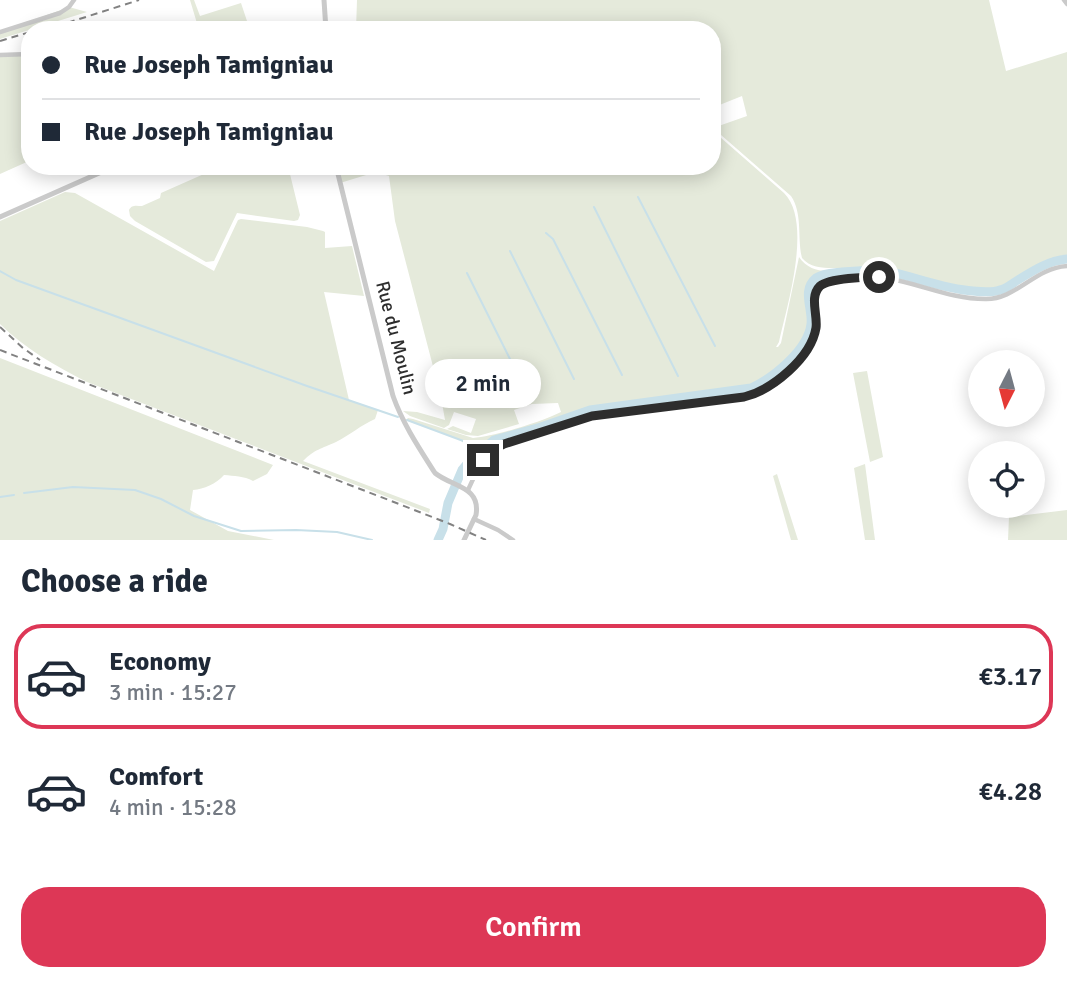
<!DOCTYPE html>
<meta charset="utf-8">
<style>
:root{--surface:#fff;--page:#f6f6f7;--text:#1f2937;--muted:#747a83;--line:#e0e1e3;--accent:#dd3756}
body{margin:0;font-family:Signika,sans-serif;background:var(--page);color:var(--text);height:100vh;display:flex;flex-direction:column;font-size:26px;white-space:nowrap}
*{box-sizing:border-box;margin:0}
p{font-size:23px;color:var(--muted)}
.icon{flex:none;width:38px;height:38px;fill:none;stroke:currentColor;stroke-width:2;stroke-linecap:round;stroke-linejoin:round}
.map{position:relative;height:540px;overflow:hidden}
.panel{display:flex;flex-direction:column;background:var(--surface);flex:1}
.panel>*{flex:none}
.guide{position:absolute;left:21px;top:21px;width:700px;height:154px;border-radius:28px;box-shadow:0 4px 18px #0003;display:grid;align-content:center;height:154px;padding:0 21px;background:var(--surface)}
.needle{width:46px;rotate:186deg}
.controls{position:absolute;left:968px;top:350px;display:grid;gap:14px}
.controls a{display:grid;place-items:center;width:77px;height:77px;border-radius:50%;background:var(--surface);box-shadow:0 4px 18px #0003;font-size:35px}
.end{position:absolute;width:32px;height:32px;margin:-16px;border:9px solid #2d2d2d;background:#fff;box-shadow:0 0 0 4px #fff}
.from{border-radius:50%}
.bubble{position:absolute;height:49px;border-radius:24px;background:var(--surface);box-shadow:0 4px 18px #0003;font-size:23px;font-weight:600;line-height:49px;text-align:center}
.guide b{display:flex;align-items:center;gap:24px;height:66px;font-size:26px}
.guide b+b{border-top:2px solid var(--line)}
.guide i{width:18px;height:18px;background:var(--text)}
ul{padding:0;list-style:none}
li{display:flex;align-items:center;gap:21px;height:105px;margin:0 14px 10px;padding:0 7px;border:4px solid transparent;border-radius:28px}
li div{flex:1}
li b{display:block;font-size:26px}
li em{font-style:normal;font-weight:600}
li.active{border-color:var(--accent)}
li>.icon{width:63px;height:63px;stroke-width:1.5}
h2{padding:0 21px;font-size:32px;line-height:84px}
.action{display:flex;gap:14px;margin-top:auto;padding:14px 21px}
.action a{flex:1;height:80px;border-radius:28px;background:var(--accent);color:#fff;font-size:28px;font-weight:600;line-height:80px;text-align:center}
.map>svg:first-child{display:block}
.green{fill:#e5eadb}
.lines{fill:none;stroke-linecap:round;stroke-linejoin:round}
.stream{stroke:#c8e0e9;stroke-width:2}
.river{stroke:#c8e0e9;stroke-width:9}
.minor{stroke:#cacaca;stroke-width:4.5}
.tertiary{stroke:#cacaca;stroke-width:5}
.rail{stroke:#828282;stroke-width:2;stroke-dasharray:7 5;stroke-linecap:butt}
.route{stroke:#2d2d2d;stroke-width:9}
.labels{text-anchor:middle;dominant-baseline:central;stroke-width:7;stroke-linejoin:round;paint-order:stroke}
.street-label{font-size:19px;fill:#2d2d2d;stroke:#fff}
</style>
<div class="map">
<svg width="1067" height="540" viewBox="0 0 1067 540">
<rect width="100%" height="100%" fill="#fff"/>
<path class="green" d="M 190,0 L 194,0 L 200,16 L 241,3 L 248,24 L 255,30 L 199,30 Z
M 357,0 L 989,0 L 1006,71 L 1067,52 L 1067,257 L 1041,263 L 1000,289 L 989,290 L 968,288 L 890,271 L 870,268 L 840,270 L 839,268 C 826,268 811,269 802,258 C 797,238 803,214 791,196 L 713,128 L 747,116 L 742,96 L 712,108 L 712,30 L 356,30 Z
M 69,7 L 87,12 L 0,39 L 0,32 Z
M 30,54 L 29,161 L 0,174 L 0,55 Z
M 712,130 L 784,193 C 813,222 787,306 779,342 L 776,347 L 778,347 L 781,343 L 799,257 C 809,271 822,272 838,270 L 840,278 L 824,282 L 816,289 L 815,322 L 811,337 L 802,353 L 790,367 L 770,385 L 744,396 L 598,413 L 497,445 L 482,459 L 460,440 L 406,420 L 408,418 L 413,419 L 473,438 C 496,436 541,422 561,412 L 558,403 L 532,404 L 514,410 L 519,424 L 478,436 L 466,435 L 447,429 L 453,426 L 471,433 L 476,419 L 454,412 L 449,425 L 444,428 L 410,416 L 403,411 L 417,412 L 445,420 L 441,397 L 395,221 L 389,176 L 376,172 L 340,183 L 336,168 L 341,166 L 712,166 Z
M 222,166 L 288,166 L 300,215 L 298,220 L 294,221 L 237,213 L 214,261 L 206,262 L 135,221 L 130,216 L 129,210 C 132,204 137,206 142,206 L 160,198 L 161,193 Z
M 65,192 L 75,193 L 214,271 L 238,220 L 241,219 L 307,227 L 323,231 L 325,232 L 325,248 L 352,246 L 364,296 L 324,292 L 349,400 L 378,410 L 375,419 C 361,425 350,435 336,442 C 321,449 315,449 303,461 L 430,509 L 429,513 L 87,382 C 56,366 25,349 0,324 L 0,221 Z
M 0,358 L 273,465 L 267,474 L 253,481 C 244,476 234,476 224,475 C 216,484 204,489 193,490 L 190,510 L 228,531 L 274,540 L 0,540 Z
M 867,371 L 883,457 L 870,462 L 853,373 Z
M 865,464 L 875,540 L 865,540 L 854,468 Z
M 777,474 L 798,540 L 791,540 L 773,476 Z
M 1067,510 L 1067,540 L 1008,540 L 1009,517 Z"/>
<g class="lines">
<path class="stream" d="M 638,197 L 715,346
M 594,207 L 678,376
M 546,233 L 553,239 L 622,375
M 510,251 L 574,379
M 0,271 L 16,280 L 307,386 L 398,417
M 467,273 L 510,359
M 407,420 L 466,442 L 489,443
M 24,493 L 73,487 L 135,490 L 161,499 L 194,516 L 241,531 L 296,530 L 337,532 L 372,540
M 0,497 L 14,495"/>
<path class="river" d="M 438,540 L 443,529 L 448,503 L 462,470 L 472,458 L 494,440 L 541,427 L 590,410 L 751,388 C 773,378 808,350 811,324 C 813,309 801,290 816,278 C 823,273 833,273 842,272 C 858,271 874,269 890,272 C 918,278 945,289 973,291 C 982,292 992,293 1000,290 C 1006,289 1013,283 1018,280 C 1034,270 1048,261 1067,259"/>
<path class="minor" d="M 1064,0 L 1067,4
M 0,32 L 60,13 L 69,7 L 74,0
M 0,55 L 30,54
M 468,490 C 477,471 483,453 504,444 L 592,416 L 744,397 C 773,390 808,360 816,331 C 820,316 808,295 822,285 C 828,281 836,281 843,280 C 857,278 871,276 885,278 C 919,283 950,299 985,299 C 1016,300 1034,268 1067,266
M 474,519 L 498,530 L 513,540"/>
<path class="tertiary" d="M 324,0 L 326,30
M 336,166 L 393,396 C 403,424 419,448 435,473 C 452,487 481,486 476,515 L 464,540
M 0,217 L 115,166"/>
<path class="rail" d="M 45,30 L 139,0
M 0,41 L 30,32
M 0,327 L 23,348 L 40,360
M 0,350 L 399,504 L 450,524 L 486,540"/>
</g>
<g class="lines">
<path class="route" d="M 483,460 L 494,449 L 504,444 L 592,416 L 744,397 C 772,390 811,358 816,328 C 818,315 809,297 820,286 C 830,278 866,277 879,277"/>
</g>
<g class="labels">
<g class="street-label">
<text transform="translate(396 338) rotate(76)">Rue du Moulin</text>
</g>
</g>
</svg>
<div class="controls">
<a><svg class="needle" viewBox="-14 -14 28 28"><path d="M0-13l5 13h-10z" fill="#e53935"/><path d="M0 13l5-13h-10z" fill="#747a83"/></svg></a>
<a><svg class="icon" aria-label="locate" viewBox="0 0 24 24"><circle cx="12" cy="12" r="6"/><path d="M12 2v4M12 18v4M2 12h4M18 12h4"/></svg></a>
</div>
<i class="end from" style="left:879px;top:277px"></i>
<i class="end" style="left:483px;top:460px"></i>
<div class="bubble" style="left:425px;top:359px;width:116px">2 min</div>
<div class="guide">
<b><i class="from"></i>Rue Joseph Tamigniau</b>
<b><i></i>Rue Joseph Tamigniau</b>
</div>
</div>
<section class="panel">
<h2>Choose a ride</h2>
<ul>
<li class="active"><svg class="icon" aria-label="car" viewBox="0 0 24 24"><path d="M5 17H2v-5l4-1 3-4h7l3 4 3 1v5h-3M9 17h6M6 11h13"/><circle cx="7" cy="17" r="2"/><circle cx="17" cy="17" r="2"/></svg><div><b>Economy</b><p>3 min · 15:27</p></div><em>€3.17</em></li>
<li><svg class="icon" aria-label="car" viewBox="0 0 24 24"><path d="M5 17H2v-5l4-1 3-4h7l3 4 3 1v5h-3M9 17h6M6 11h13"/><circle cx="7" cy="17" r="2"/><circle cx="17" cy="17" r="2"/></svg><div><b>Comfort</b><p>4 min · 15:28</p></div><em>€4.28</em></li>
</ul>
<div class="action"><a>Confirm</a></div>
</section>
